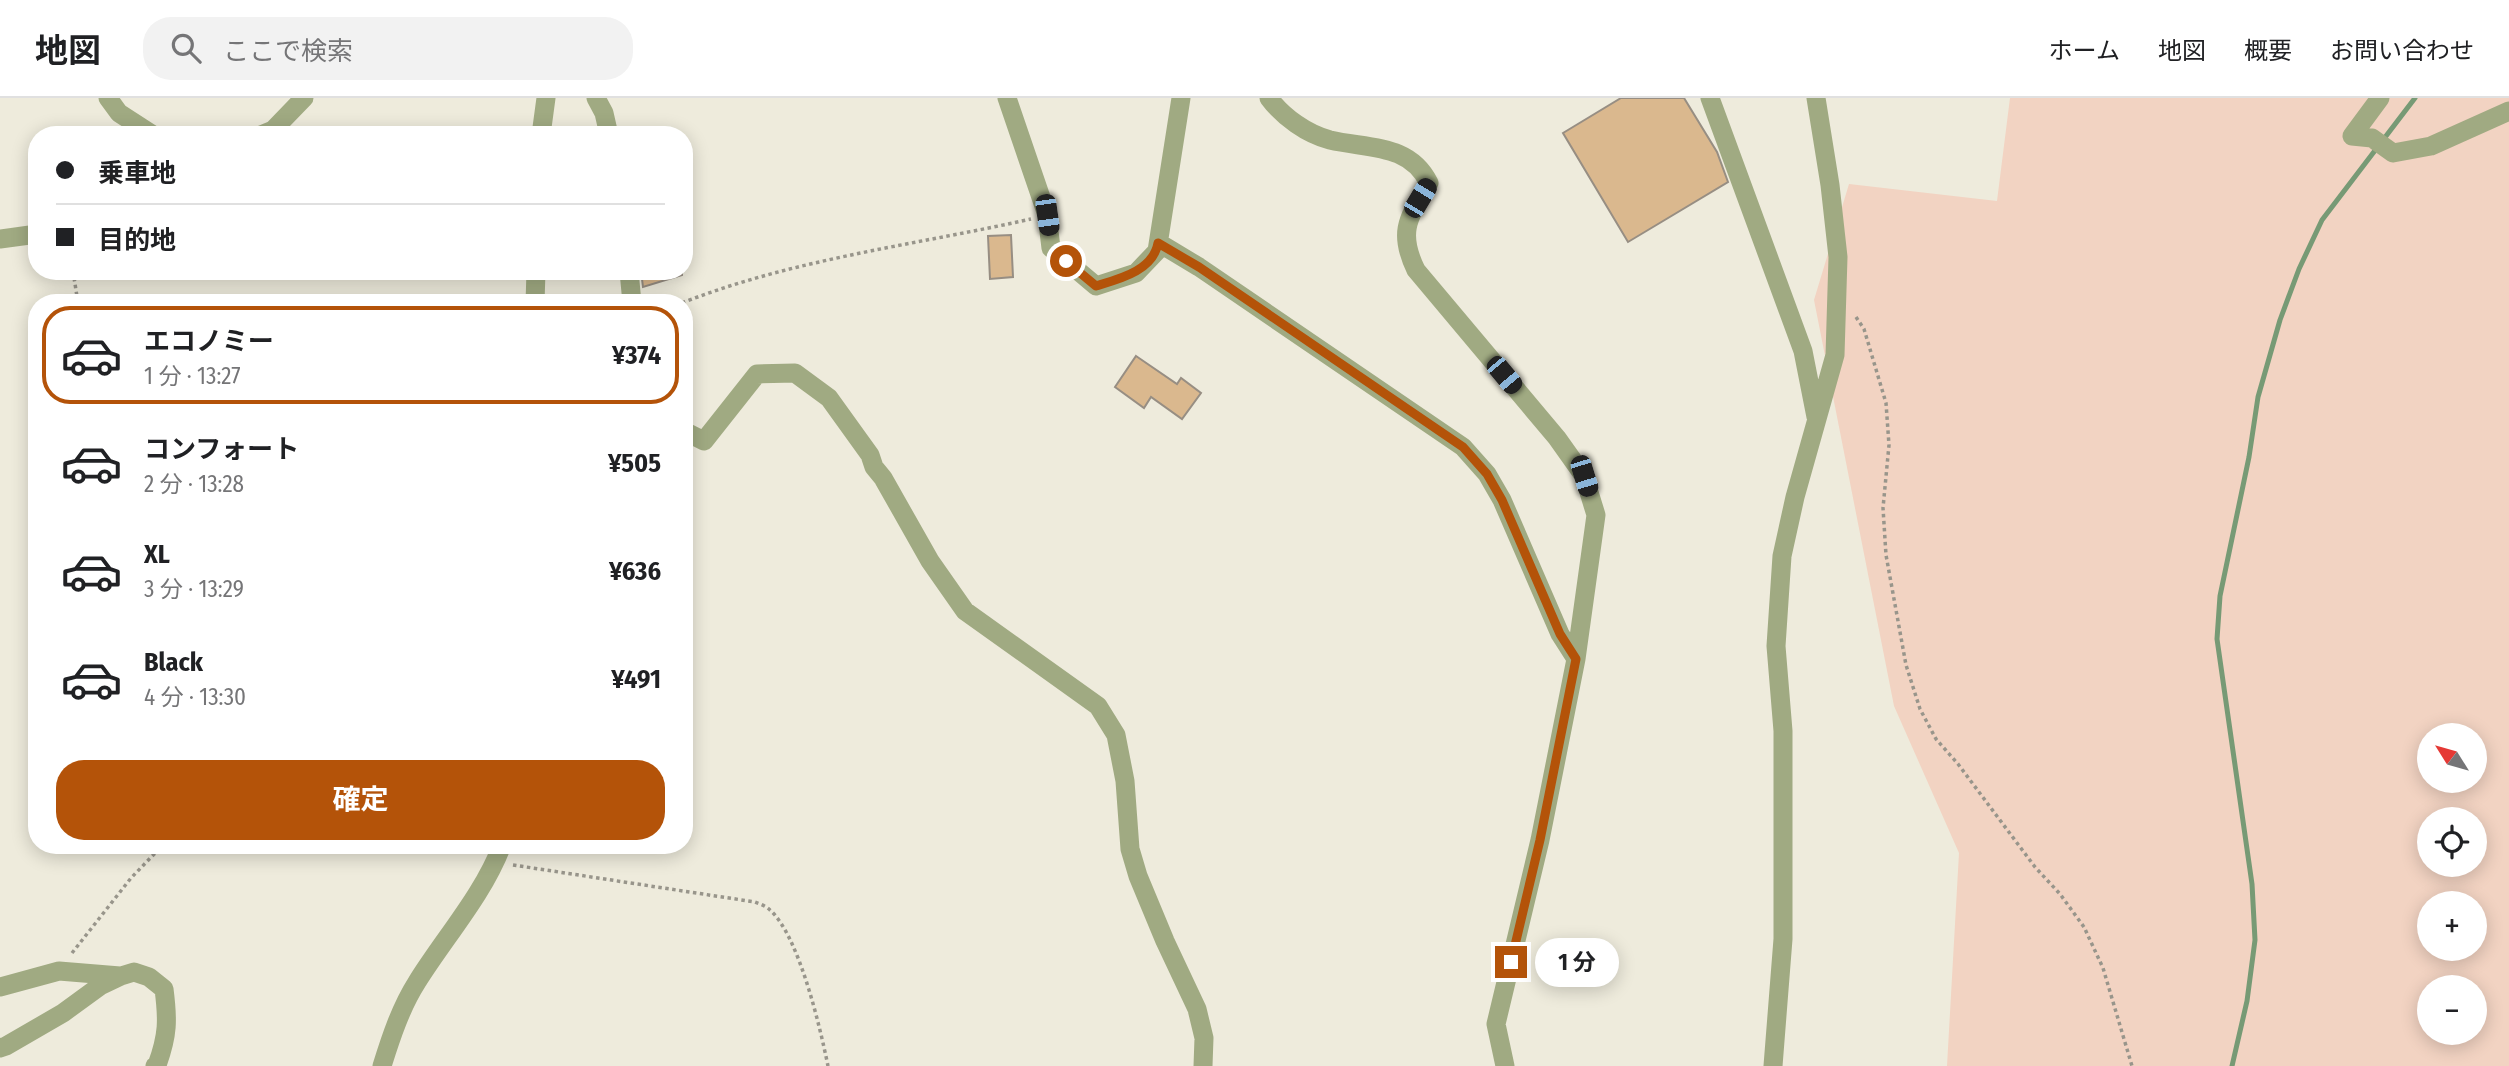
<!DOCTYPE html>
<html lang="ja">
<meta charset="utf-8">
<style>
:root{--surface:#fff;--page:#f2f2f2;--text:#202124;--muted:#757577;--line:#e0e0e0;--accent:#b45309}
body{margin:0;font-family:"Fira Sans Condensed","Noto Sans JP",sans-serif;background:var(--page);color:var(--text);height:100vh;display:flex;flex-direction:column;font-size:26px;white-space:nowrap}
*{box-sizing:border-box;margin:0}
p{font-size:23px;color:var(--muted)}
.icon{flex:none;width:38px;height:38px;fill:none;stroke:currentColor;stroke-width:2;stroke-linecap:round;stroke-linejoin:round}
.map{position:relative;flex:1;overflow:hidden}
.details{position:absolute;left:28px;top:196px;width:665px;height:560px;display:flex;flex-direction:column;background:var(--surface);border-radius:28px;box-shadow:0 4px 18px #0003}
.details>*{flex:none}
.top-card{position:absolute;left:28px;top:28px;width:665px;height:154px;border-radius:28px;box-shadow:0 4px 18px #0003;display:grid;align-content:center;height:154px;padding:0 28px;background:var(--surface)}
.needle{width:46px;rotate:307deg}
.tools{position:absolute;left:2417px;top:625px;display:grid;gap:14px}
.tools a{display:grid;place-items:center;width:70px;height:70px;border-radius:50%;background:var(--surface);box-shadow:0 4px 18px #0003;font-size:35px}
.end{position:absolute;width:32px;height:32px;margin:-16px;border:9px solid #b45309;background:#fff;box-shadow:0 0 0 4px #fff}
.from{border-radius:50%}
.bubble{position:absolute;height:49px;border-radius:24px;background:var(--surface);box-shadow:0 4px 18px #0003;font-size:23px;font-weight:700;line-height:49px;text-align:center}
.car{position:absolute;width:21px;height:42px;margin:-21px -10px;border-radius:9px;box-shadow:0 0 5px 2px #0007;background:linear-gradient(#222 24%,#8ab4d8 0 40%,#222 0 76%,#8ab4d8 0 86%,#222 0)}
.top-card b{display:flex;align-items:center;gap:24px;height:66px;font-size:26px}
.top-card b+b{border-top:2px solid var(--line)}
.top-card i{width:18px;height:18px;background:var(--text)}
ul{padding:12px 0 0;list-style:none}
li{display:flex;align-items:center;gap:21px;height:98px;margin:0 14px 10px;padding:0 14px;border:4px solid transparent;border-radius:28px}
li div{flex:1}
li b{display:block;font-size:26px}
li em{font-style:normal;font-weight:700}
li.selected{border-color:var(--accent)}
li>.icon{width:63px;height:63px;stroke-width:1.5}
.cta{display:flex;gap:14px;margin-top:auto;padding:14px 28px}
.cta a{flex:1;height:80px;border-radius:28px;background:var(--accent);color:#fff;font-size:28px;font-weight:700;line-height:80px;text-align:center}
header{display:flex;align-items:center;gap:42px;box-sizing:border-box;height:98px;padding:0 35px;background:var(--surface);border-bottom:2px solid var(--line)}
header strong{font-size:33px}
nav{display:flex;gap:38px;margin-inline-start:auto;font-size:24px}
.search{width:490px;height:63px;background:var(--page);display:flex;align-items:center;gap:18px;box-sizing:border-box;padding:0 24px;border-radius:28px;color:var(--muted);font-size:26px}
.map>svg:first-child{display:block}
.green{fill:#f2d3c2;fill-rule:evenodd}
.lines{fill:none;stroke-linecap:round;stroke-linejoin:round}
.stream{stroke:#779a75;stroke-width:5}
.building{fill:#dab88e;stroke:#978e83;stroke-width:2}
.path{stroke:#98958b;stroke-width:3.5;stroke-dasharray:3.5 3.5;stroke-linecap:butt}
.minor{stroke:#a0aa82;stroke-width:19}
.route{stroke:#b45309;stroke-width:9}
</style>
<header>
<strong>地図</strong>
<div class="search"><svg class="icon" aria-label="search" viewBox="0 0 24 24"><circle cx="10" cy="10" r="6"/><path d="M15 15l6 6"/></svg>ここで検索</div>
<nav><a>ホーム</a><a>地図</a><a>概要</a><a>お問い合わせ</a></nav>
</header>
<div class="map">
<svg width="2509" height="968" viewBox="0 0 2509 968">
<rect width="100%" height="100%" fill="#eeebdc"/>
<path class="green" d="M 2010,0 L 2509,0 L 2509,968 L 1947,968 L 1959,755 L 1894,608 L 1814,202 L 1849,86 L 1997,103 ZM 2429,637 L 2474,637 L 2474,682 L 2429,682 ZM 2429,721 L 2474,721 L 2474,766 L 2429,766 ZM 2429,805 L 2474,805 L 2474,850 L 2429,850 ZM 2429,889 L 2474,889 L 2474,934 L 2429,934 Z"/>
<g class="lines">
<path class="stream" d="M 2232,968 L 2247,903 L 2255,842 L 2252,786 L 2217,541 L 2220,498 L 2249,359 L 2258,299 L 2280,222 L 2299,171 L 2322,122 L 2415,0"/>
</g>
<path class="building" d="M 1621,0 L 1684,0 L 1717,54 L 1728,84 L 1628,144 L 1563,35 Z
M 1011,137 L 1013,179 L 990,181 L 988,138 Z
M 641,173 L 682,173 L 682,177 L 643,189 Z
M 1136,258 L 1177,286 L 1181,280 L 1201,295 L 1182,321 L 1151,299 L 1144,310 L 1115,289 Z"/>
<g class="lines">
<path class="path" d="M 73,173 L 78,205
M 682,205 C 793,161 915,147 1031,121
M 1856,219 L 1864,231 L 1886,305 L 1889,347 L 1883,410 L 1886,457 L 1906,567 L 1920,611 L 1936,641 L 1958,666 L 2035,769 L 2060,796 L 2084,829 L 2103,870 L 2132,968
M 513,767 L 755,804 C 760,806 766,808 770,812 C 799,838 820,929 828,968
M 72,855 L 131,780 L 163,747"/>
<path class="minor" d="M 108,0 L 119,15 L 153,37
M 596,0 L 604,15 L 609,37
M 1007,0 L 1047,117 L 1051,150 L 1096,188 L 1136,175 L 1157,153 L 1181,0
M 1269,0 C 1283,19 1307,36 1330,42 C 1368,51 1409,45 1429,85 C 1409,119 1397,133 1416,172 L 1557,340 L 1584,378 L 1596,417 L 1576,561 L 1540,742 L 1496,926 L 1505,968
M 1710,0 L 1803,253 L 1816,319
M 2380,0 L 2352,38 L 2372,40 L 2393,55 L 2431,48 L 2509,13
M 261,37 L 273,32 L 304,0
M 541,37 L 546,0
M 0,141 L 37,136
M 1159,145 L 1199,169 L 1463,349 L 1487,376 L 1502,402 L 1560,536 L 1576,561
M 629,173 L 632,205
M 535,205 L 536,173
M 684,333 L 704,343 L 757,276 L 795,275 L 829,300 L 870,357 L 874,369 L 883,380 L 930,463 L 965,513 L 1098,608 L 1116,637 L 1125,683 L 1130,751 L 1138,778 L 1165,843 L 1197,911 L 1204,940 L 1203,968
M 0,889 L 59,873 L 120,878
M 0,950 L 6,948 L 63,915 L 100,888 L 121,878 L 134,874 L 149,879 L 164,891 C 168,922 168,937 157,967 L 155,968
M 382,968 C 391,939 401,909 417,884 C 445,839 483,797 502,747
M 1773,968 L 1783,841 L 1783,633 L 1776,548 L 1782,458 L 1795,399 L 1835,257 L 1838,159 L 1830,87 L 1816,0"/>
</g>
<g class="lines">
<path class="route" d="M 1066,163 L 1096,188 C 1119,181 1153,173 1158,145 L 1199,169 L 1463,349 L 1487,376 L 1502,402 L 1560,536 L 1576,561 L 1540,742 L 1511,864"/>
</g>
</svg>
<div class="tools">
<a><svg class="needle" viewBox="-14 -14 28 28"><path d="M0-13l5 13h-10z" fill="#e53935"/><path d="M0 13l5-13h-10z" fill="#757577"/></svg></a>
<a><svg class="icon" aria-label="locate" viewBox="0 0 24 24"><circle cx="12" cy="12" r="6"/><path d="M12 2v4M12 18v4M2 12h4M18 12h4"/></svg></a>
<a>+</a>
<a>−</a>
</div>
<i class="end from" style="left:1066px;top:163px"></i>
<i class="end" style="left:1511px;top:864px"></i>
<div class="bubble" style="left:1535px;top:840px;width:84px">1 分</div>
<i class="car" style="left:1420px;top:100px;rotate:31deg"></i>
<i class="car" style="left:1047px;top:117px;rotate:172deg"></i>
<i class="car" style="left:1504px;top:277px;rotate:140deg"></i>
<i class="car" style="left:1584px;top:378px;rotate:163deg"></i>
<div class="top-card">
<b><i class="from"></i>乗車地</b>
<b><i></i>目的地</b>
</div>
<section class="details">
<ul>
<li class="selected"><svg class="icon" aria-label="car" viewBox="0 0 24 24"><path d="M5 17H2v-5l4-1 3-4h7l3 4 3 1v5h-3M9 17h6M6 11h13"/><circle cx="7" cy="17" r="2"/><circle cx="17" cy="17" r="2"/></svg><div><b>エコノミー</b><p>1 分 · 13:27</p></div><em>¥374</em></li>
<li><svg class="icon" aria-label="car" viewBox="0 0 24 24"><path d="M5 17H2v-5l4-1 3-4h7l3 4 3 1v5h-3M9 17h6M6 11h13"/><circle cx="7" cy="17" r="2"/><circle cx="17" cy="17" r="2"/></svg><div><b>コンフォート</b><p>2 分 · 13:28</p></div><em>¥505</em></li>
<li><svg class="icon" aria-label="car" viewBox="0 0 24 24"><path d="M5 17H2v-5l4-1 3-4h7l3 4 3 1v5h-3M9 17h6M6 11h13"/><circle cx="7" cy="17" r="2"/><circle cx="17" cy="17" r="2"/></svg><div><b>XL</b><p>3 分 · 13:29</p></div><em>¥636</em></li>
<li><svg class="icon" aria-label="car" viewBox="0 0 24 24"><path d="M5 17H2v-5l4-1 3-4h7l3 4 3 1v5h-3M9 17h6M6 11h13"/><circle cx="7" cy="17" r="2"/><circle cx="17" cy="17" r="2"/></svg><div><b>Black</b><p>4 分 · 13:30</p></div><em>¥491</em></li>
</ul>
<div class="cta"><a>確定</a></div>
</section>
</div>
